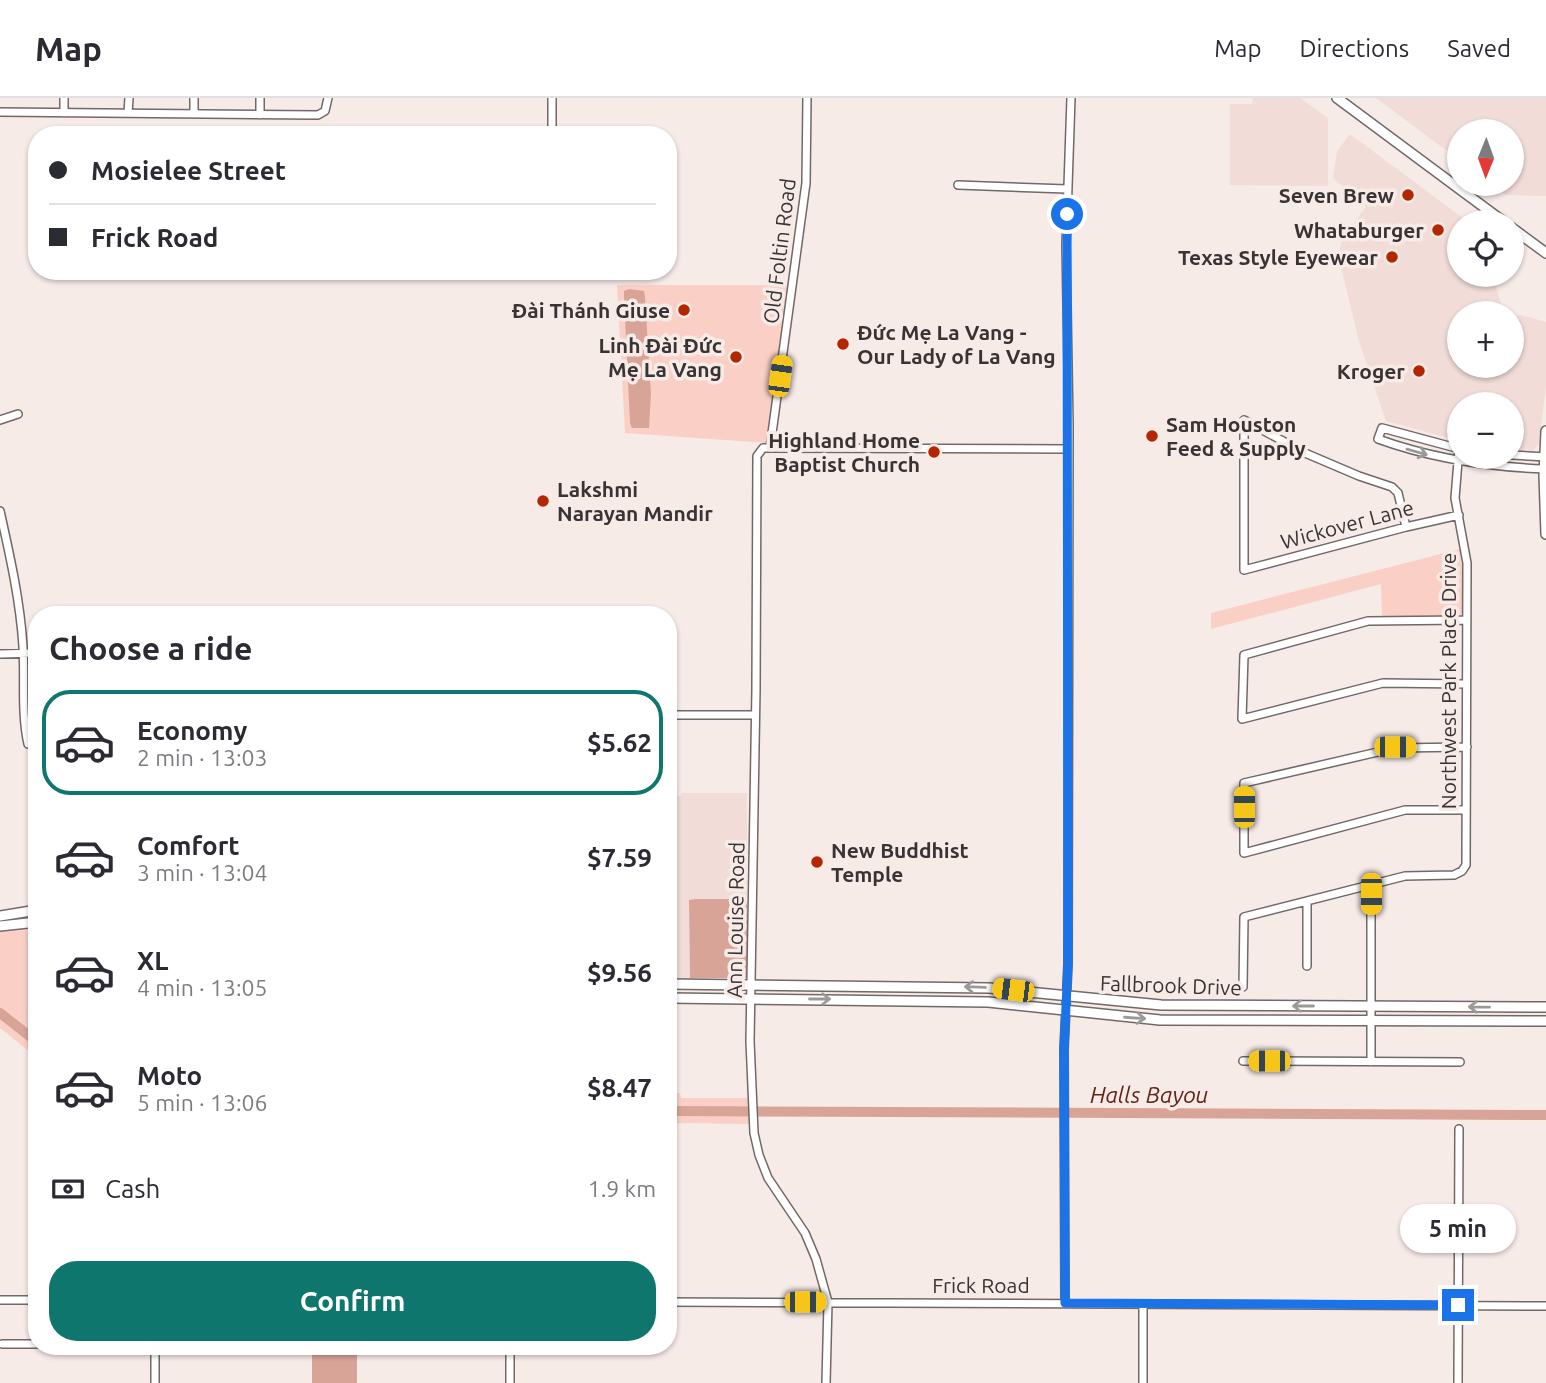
<!DOCTYPE html>
<meta charset="utf-8">
<style>
:root{--surface:#fff;--page:#f7f7f7;--text:#2b2b33;--muted:#7c7c81;--line:#e1e1e2;--accent:#0f766e}
body{margin:0;font-family:Ubuntu,sans-serif;background:var(--page);color:var(--text);height:100vh;display:flex;flex-direction:column;font-size:26px;white-space:nowrap}
*{box-sizing:border-box;margin:0}
p{font-size:23px;color:var(--muted)}
.icon{flex:none;width:38px;height:38px;fill:none;stroke:currentColor;stroke-width:2;stroke-linecap:round;stroke-linejoin:round}
.map{position:relative;flex:1;overflow:hidden}
.panel{position:absolute;left:28px;top:508px;width:649px;height:749px;display:flex;flex-direction:column;background:var(--surface);border-radius:28px;box-shadow:0 2px 5px #0004}
.panel>*{flex:none}
.guide{position:absolute;left:28px;top:28px;width:649px;height:154px;border-radius:28px;box-shadow:0 2px 5px #0004;display:grid;align-content:center;height:154px;padding:0 21px;background:var(--surface)}
.needle{width:46px;rotate:181deg}
.fabs{position:absolute;left:1447px;top:21px;display:grid;gap:14px}
.fabs a{display:grid;place-items:center;width:77px;height:77px;border-radius:50%;background:var(--surface);box-shadow:0 2px 5px #0004;font-size:35px}
.end{position:absolute;width:32px;height:32px;margin:-16px;border:9px solid #1a73e8;background:#fff;box-shadow:0 0 0 4px #fff}
.from{border-radius:50%}
.bubble{position:absolute;height:49px;border-radius:24px;background:var(--surface);box-shadow:0 2px 5px #0004;font-size:23px;font-weight:700;line-height:49px;text-align:center}
.car{position:absolute;width:21px;height:42px;margin:-21px -10px;border-radius:9px;box-shadow:0 0 5px 2px #0007;background:linear-gradient(#f5c518 24%,#345 0 40%,#f5c518 0 76%,#345 0 86%,#f5c518 0)}
.guide b{display:flex;align-items:center;gap:24px;height:66px;font-size:26px}
.guide b+b{border-top:2px solid var(--line)}
.guide i{width:18px;height:18px;background:var(--text)}
ul{padding:0;list-style:none}
li{display:flex;align-items:center;gap:21px;height:105px;margin:0 14px 10px;padding:0 7px;border:4px solid transparent;border-radius:28px}
li div{flex:1}
li b{display:block;font-size:26px}
li em{font-style:normal;font-weight:700}
li.selected{border-color:var(--accent)}
li>.icon{width:63px;height:63px;stroke-width:1.5}
h2{padding:0 21px;font-size:32px;line-height:84px}
.pay{display:flex;align-items:center;gap:18px;height:77px;padding:0 21px;font-size:26px}
.pay p{margin-inline-start:auto}
.button{display:flex;gap:14px;margin-top:auto;padding:14px 21px}
.button a{flex:1;height:80px;border-radius:28px;background:var(--accent);color:#fff;font-size:28px;font-weight:700;line-height:80px;text-align:center}
header{display:flex;align-items:center;gap:42px;box-sizing:border-box;height:98px;padding:0 35px;background:var(--surface);border-bottom:2px solid var(--line)}
header strong{font-size:33px}
nav{display:flex;gap:38px;margin-inline-start:auto;font-size:24px}
.map>svg:first-child{display:block}
.built{fill:#f1dcd7}
.green{fill:#fad0c6}
.water{fill:#d8a498}
.lines{fill:none;stroke-linecap:round;stroke-linejoin:round}
.river{stroke:#d8a498;stroke-width:10}
.minor-casing{stroke:#726865;stroke-width:10}
.major-casing{stroke:#726865;stroke-width:12}
.minor{stroke:#fff;stroke-width:7}
.major{stroke:#fff;stroke-width:9}
.oneway{stroke:#9c9a99}
.route{stroke:#1a73e8;stroke-width:9}
.poi-dot{fill:#b22700;stroke:#f7ebe8;stroke-width:2.5}
.labels{text-anchor:middle;dominant-baseline:central;stroke-width:7;stroke-linejoin:round;paint-order:stroke}
.poi-label{font-size:21px;font-weight:bold;fill:#393433;stroke:#f7ebe8;text-anchor:end}
.street-label{font-size:21px;fill:#393433;stroke:#f7ebe8}
.water-label{font-size:23px;font-style:italic;fill:#632416;stroke:#f7ebe8}
</style>
<header>
<strong>Map</strong>
<nav><a>Map</a><a>Directions</a><a>Saved</a></nav>
</header>
<div class="map">
<svg width="1546" height="1285" viewBox="0 0 1546 1285">
<rect width="100%" height="100%" fill="#f7ebe8"/>
<path class="built" d="M 1253,0 L 1300,0 L 1328,20 L 1328,88 L 1230,87 L 1230,6 L 1252,6 Z
M 1376,0 L 1546,0 L 1546,98 L 1506,97 L 1491,86 L 1512,86 L 1512,33 L 1460,33 L 1459,62 Z
M 1350,36 L 1468,124 L 1460,124 L 1460,177 L 1498,177 L 1494,183 L 1504,215 L 1460,215 L 1460,268 L 1512,268 L 1512,219 L 1521,217 L 1546,224 L 1546,287 L 1539,345 L 1533,353 L 1512,350 L 1512,306 L 1460,306 L 1459,343 L 1386,323 L 1359,243 L 1338,157 L 1343,139 L 1366,109 L 1333,80 L 1337,53 Z
M 681,695 L 747,695 L 747,801 L 689,802 L 690,880 L 669,880 L 668,698 L 681,698 Z"/>
<path class="green" d="M 617,187 L 788,187 L 766,345 L 625,335 Z
M 1460,451 L 1461,465 L 1463,465 L 1463,514 L 1458,519 L 1382,519 L 1381,486 L 1211,531 L 1211,515 Z
M 37,831 L 37,960 L 0,930 L 0,834 Z
M 669,995 L 680,995 L 681,1000 L 750,1000 L 750,1026 L 669,1025 Z"/>
<path class="water" d="M 629,191 L 644,193 L 645,199 L 651,295 L 649,330 L 632,330 L 630,325 L 624,199 L 624,193 Z
M 696,801 L 747,801 L 747,880 L 690,880 L 689,802 Z
M 312,1248 L 357,1248 L 357,1285 L 312,1285 Z"/>
<g class="lines">
<path class="river" d="M 0,915 L 37,944
M 668,1013 L 1546,1017"/>
<g class="minor-casing">
<path id="minor" d="M 64,0 L 64,15
M 260,0 L 260,17
M 0,14 L 318,17 L 325,13 L 328,0
M 128,15 L 129,0
M 194,16 L 194,0
M 552,37 L 552,0
M 958,87 L 1067,91
M 0,322 L 18,316
M 770,350 L 806,85 L 807,0
M 1460,351 L 1382,330 L 1378,341 C 1433,361 1488,369 1546,371
M 1512,357 L 1546,359
M 0,413 C 10,458 20,502 23,548 C 25,581 21,615 28,646
M 1406,429 L 1398,395 L 1392,389 L 1359,378 L 1305,355 L 1244,322 L 1244,472 L 1406,429 L 1459,417
M 0,556 L 37,555
M 1466,586 L 1383,585 L 1242,621 L 1244,557 L 1368,523 L 1466,522
M 668,617 L 754,617
M 1466,712 L 1405,712 L 1244,755 L 1244,685 L 1395,650 L 1467,649
M 1307,868 L 1307,804
M 1243,889 L 1244,819 L 1405,778 L 1454,777 L 1462,773 L 1466,767 L 1467,465 L 1455,400 L 1459,351
M 1243,963 L 1460,964
M 1371,964 L 1371,787
M 0,1202 L 37,1202
M 668,1204 L 1546,1208
M 1065,1205 L 1064,951 L 1068,866 L 1069,327 L 1066,147 L 1071,0
M 2,1246 L 37,1246
M 155,1285 L 155,1248
M 510,1285 L 510,1248
M 826,1285 L 828,1204 L 816,1161 L 805,1135 L 768,1080 L 759,1057 L 754,1035 L 750,943 L 756,591 L 757,358 L 763,350 L 770,350 L 1068,351
M 1143,1285 L 1143,1206
M 1458,1285 L 1459,1031"/>
</g>
<g class="major-casing">
<path id="major" d="M 1337,0 L 1504,124
M 1512,130 L 1546,155
M 1546,333 L 1544,377 L 1546,436
M 0,818 L 37,812
M 0,828 L 37,824
M 668,886 L 989,890 L 1161,907 L 1546,909
M 668,900 L 988,904 L 1160,922 L 1546,923"/>
</g>
<use href="#minor" class="minor"/>
<use href="#major" class="major"/>
</g>
<defs><path id="oneway-shaft" d="M-6 0H5M1.5-3L5.5 0L1.5 3" fill="none" stroke-width="1.6" stroke-linecap="round" stroke-linejoin="round" transform="scale(1.75)"/></defs>
<g class="oneway">
<use href="#oneway-shaft" transform="translate(1417 354) rotate(16)"/>
<use href="#oneway-shaft" transform="translate(975 889) rotate(-178)"/>
<use href="#oneway-shaft" transform="translate(820 901)"/>
<use href="#oneway-shaft" transform="translate(1303 908) rotate(-180)"/>
<use href="#oneway-shaft" transform="translate(1479 909) rotate(-179)"/>
<use href="#oneway-shaft" transform="translate(1135 920) rotate(4)"/>
</g>
<g class="lines">
<path class="route" d="M 1067,116 L 1068,866 L 1064,951 L 1065,1205 L 1458,1207"/>
</g>
<g class="poi-dot">
<circle cx="1408" cy="97" r="7"/>
<circle cx="1438" cy="132" r="7"/>
<circle cx="1392" cy="159" r="7"/>
<circle cx="684" cy="212" r="7"/>
<circle cx="843" cy="246" r="7"/>
<circle cx="736" cy="259" r="7"/>
<circle cx="1419" cy="273" r="7"/>
<circle cx="1152" cy="338" r="7"/>
<circle cx="934" cy="354" r="7"/>
<circle cx="543" cy="403" r="7"/>
<circle cx="817" cy="764" r="7"/>
</g>
<g class="labels">
<g class="poi-label">
<text x="1394" y="97">Seven Brew</text>
<text x="1424" y="132">Whataburger</text>
<text x="1378" y="159">Texas Style Eyewear</text>
<text x="670" y="212">Đài Thánh Giuse</text>
<text x="857" y="234" text-anchor="start">Đức Mẹ La Vang -<tspan x="857" dy="24">Our Lady of La Vang</tspan></text>
<text x="722" y="247">Linh Đài Đức<tspan x="722" dy="24">Mẹ La Vang</tspan></text>
<text x="1405" y="273">Kroger</text>
<text x="1166" y="326" text-anchor="start">Sam Houston<tspan x="1166" dy="24">Feed &amp; Supply</tspan></text>
<text x="920" y="342">Highland Home<tspan x="920" dy="24">Baptist Church</tspan></text>
<text x="557" y="391" text-anchor="start">Lakshmi<tspan x="557" dy="24">Narayan Mandir</tspan></text>
<text x="831" y="752" text-anchor="start">New Buddhist<tspan x="831" dy="24">Temple</tspan></text>
</g>
<g class="street-label">
<text transform="translate(779 153) rotate(-83)">Old Foltin Road</text>
<text transform="translate(1347 426) rotate(-15)">Wickover Lane</text>
<text transform="translate(1448 583) rotate(-90)">Northwest Park Place Drive</text>
<text transform="translate(735 822) rotate(-89)">Ann Louise Road</text>
<text transform="translate(1171 887) rotate(2)">Fallbrook Drive</text>
<text x="981" y="1187">Frick Road</text>
</g>
<g class="water-label">
<text x="1149" y="996">Halls Bayou</text>
</g>
</g>
</svg>
<div class="fabs">
<a><svg class="needle" viewBox="-14 -14 28 28"><path d="M0-13l5 13h-10z" fill="#e53935"/><path d="M0 13l5-13h-10z" fill="#7c7c81"/></svg></a>
<a><svg class="icon" aria-label="locate" viewBox="0 0 24 24"><circle cx="12" cy="12" r="6"/><path d="M12 2v4M12 18v4M2 12h4M18 12h4"/></svg></a>
<a>+</a>
<a>−</a>
</div>
<i class="end from" style="left:1067px;top:116px"></i>
<i class="end" style="left:1458px;top:1207px"></i>
<div class="bubble" style="left:1400px;top:1106px;width:116px">5 min</div>
<i class="car" style="left:780px;top:278px;rotate:8deg"></i>
<i class="car" style="left:1395px;top:649px;rotate:90deg"></i>
<i class="car" style="left:1244px;top:709px;rotate:0deg"></i>
<i class="car" style="left:1371px;top:796px;rotate:180deg"></i>
<i class="car" style="left:1013px;top:892px;rotate:277deg"></i>
<i class="car" style="left:1269px;top:963px;rotate:270deg"></i>
<i class="car" style="left:805px;top:1204px;rotate:90deg"></i>
<div class="guide">
<b><i class="from"></i>Mosielee Street</b>
<b><i></i>Frick Road</b>
</div>
<section class="panel">
<h2>Choose a ride</h2>
<ul>
<li class="selected"><svg class="icon" aria-label="car" viewBox="0 0 24 24"><path d="M5 17H2v-5l4-1 3-4h7l3 4 3 1v5h-3M9 17h6M6 11h13"/><circle cx="7" cy="17" r="2"/><circle cx="17" cy="17" r="2"/></svg><div><b>Economy</b><p>2 min · 13:03</p></div><em>$5.62</em></li>
<li><svg class="icon" aria-label="car" viewBox="0 0 24 24"><path d="M5 17H2v-5l4-1 3-4h7l3 4 3 1v5h-3M9 17h6M6 11h13"/><circle cx="7" cy="17" r="2"/><circle cx="17" cy="17" r="2"/></svg><div><b>Comfort</b><p>3 min · 13:04</p></div><em>$7.59</em></li>
<li><svg class="icon" aria-label="car" viewBox="0 0 24 24"><path d="M5 17H2v-5l4-1 3-4h7l3 4 3 1v5h-3M9 17h6M6 11h13"/><circle cx="7" cy="17" r="2"/><circle cx="17" cy="17" r="2"/></svg><div><b>XL</b><p>4 min · 13:05</p></div><em>$9.56</em></li>
<li><svg class="icon" aria-label="car" viewBox="0 0 24 24"><path d="M5 17H2v-5l4-1 3-4h7l3 4 3 1v5h-3M9 17h6M6 11h13"/><circle cx="7" cy="17" r="2"/><circle cx="17" cy="17" r="2"/></svg><div><b>Moto</b><p>5 min · 13:06</p></div><em>$8.47</em></li>
</ul>
<div class="pay"><svg class="icon" aria-label="cash" viewBox="0 0 24 24"><path d="M3 7h18v10H3z"/><circle cx="12" cy="12" r="2"/></svg>Cash<p>1.9 km</p></div>
<div class="button"><a>Confirm</a></div>
</section>
</div>
